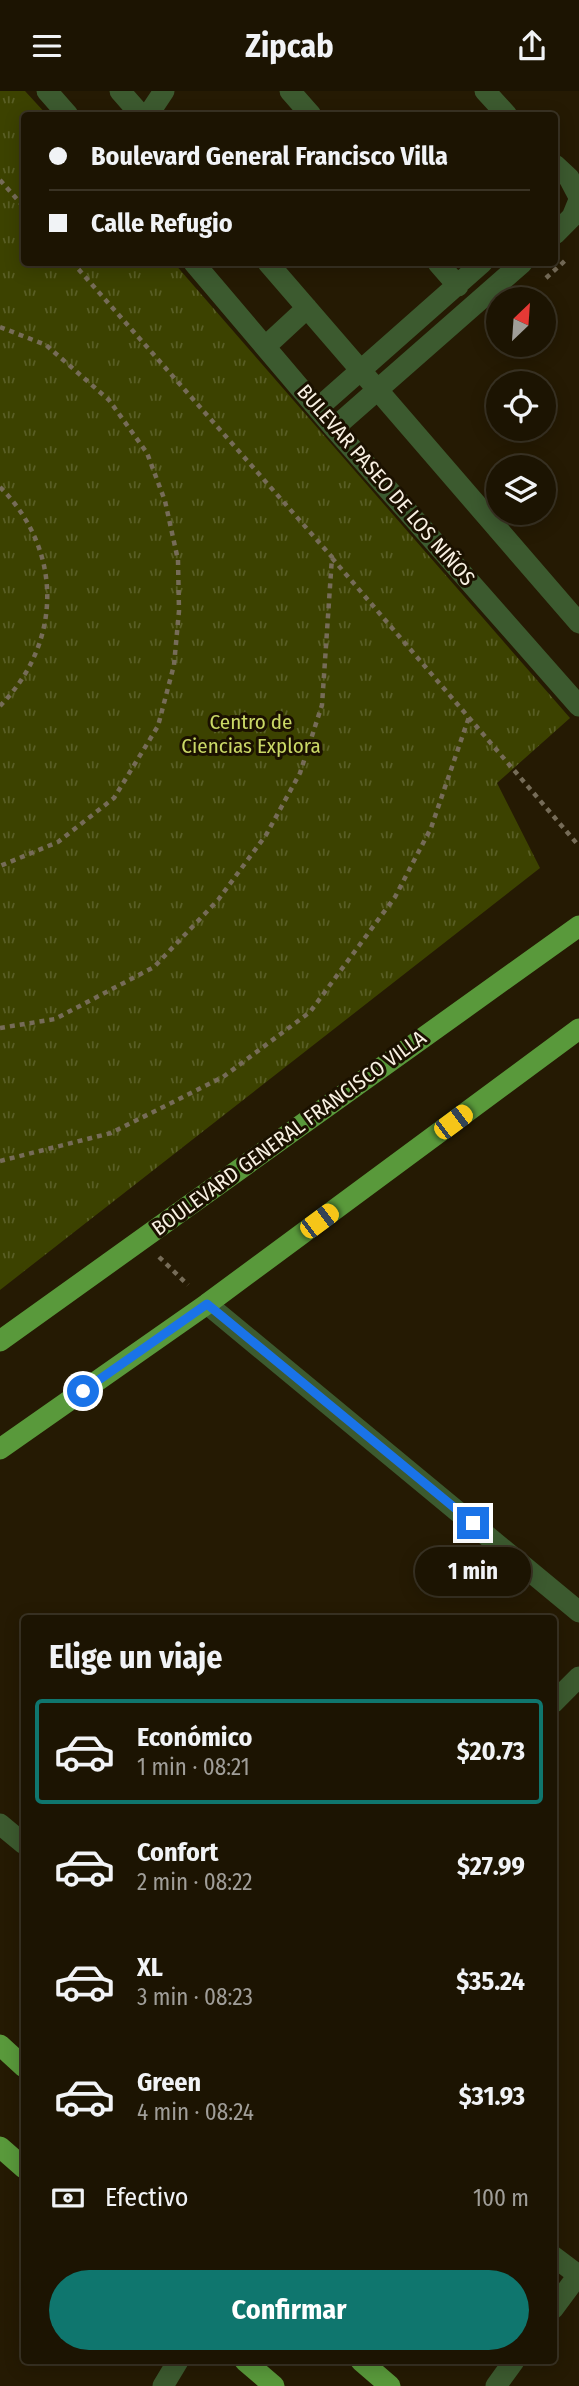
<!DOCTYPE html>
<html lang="es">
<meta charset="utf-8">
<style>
:root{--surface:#1c1402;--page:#292111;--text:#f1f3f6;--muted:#a09e99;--line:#3a3324;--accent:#0f766e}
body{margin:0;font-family:"Fira Sans Condensed",sans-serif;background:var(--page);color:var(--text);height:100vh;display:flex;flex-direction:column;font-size:26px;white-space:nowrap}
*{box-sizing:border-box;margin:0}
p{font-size:23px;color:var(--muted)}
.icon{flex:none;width:38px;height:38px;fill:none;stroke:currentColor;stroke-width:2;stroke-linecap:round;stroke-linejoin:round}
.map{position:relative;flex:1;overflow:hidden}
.sheet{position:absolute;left:21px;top:1524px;width:536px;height:749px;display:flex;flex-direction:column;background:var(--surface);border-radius:7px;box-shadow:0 4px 18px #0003,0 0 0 2px var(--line)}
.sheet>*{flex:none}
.banner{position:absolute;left:21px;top:21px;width:537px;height:154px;border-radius:7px;box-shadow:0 4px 18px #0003,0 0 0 2px var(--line);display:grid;align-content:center;height:154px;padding:0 28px;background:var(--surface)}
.needle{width:46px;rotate:25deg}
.buttons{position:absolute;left:486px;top:196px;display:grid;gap:14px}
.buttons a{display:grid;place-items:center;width:70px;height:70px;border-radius:50%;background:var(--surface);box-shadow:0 4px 18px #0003,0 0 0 2px var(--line);font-size:35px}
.end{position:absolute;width:32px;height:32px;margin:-16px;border:9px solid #1a73e8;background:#fff;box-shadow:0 0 0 4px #fff}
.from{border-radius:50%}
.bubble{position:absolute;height:49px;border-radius:24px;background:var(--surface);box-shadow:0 4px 18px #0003,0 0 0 2px var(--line);font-size:23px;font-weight:700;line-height:49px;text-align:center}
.car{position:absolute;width:21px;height:42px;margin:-21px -10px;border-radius:9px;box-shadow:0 0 5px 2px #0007;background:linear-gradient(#f5c518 24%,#345 0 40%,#f5c518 0 76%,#345 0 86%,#f5c518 0)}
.banner b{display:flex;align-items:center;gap:24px;height:66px;font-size:26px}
.banner b+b{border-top:2px solid var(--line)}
.banner i{width:18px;height:18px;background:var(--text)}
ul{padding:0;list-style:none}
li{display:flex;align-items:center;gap:21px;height:105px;margin:0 14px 10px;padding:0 14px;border:4px solid transparent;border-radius:7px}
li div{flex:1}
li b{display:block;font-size:26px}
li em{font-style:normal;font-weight:700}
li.active{border-color:var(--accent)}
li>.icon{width:63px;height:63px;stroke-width:1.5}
h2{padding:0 28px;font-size:32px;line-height:84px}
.pay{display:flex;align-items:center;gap:18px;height:77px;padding:0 28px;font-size:26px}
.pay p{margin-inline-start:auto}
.cta{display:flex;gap:14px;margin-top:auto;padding:14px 28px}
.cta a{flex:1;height:80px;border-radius:42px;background:var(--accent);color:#fff;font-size:28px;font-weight:700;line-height:80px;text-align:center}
header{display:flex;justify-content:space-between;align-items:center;height:91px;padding:0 28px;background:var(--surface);font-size:32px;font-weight:700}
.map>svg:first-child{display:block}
.park{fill:url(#park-tufts)}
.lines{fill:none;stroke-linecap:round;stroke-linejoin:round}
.path{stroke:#766c58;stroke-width:4.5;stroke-dasharray:5 5;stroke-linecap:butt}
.minor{stroke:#3c5a2f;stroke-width:21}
.major{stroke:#59993b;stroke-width:21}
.route{stroke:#1a73e8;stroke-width:9}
.labels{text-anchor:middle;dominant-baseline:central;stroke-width:6;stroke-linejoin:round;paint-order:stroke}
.street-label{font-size:21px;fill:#f8f0e2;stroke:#1b1100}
.park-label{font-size:21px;fill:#cad866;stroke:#1b1100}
</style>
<header><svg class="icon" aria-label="menu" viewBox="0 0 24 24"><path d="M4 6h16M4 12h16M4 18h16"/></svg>Zipcab<svg class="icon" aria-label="share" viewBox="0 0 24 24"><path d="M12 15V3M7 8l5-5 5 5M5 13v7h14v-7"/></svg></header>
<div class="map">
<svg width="579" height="2295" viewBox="0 0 579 2295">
<defs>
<pattern id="park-tufts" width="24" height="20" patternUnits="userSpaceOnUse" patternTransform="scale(1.75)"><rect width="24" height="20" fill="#3c4200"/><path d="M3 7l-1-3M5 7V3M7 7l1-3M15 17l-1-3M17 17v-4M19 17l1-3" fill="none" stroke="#595e25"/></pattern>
</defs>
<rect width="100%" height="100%" fill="#251a03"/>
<path class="park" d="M 0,0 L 25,0 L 47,24 L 24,24 L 24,172 L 174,172 L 570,627 L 497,692 L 540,777 L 0,1199 Z"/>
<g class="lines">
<path class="path" d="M 0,89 L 24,116
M 546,187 L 568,167
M 0,236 L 46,254 L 109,309 L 147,362 L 165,410 L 178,469 L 179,520 L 174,574 L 158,635 L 114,707 L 58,751 L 0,775
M 0,396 C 63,459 63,551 0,615
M 332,467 L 579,755
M 0,937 L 55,928 L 154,876 L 218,809 L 266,744 L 300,682 L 322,614 L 332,466 L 73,172
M 0,1070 L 111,1042 L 223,986 L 310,921 L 395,806 L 431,737 L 469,626
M 159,1166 L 188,1194"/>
<path class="minor" d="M 47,0 L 68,24
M 120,0 L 141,24
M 290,0 L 311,24
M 485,0 L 507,24
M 148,24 L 164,0
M 555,74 L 569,87 L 579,106
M 555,143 L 572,126 L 579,109
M 194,172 L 334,337 L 579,615
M 268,172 L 579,532
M 438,172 L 458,195
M 266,255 L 307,217
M 318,317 L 482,172
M 334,337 L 522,172
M 207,1213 L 579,1521
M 553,1612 L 579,1586
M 0,1733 L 24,1753
M 553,2165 L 578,2184
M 553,2218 L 579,2183
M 163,2295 L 178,2270
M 496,2295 L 514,2270"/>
<path class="major" d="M 0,1250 L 579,835
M 0,1358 L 207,1213 L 579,938
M 0,1954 L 24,1976
M 0,2056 L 24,2077
M 245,2270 L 274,2295
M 361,2270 L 390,2295"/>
</g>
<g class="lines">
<path class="route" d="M 83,1300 L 207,1213 L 473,1432"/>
</g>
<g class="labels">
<g class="street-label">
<text transform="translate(386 394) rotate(49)">BULEVAR PASEO DE LOS NIÑOS</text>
<text transform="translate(289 1042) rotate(-36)">BOULEVARD GENERAL FRANCISCO VILLA</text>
</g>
<g class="park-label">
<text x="251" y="631">Centro de<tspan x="251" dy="24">Ciencias Explora</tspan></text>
</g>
</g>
</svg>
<div class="buttons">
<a><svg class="needle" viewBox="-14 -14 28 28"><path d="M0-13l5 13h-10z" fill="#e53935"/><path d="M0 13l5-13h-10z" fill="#a09e99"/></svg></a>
<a><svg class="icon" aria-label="locate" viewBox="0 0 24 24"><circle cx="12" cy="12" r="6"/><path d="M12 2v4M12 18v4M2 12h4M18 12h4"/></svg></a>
<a><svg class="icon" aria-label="layers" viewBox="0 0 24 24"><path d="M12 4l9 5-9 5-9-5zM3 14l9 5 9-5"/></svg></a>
</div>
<i class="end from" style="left:83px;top:1300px"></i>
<i class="end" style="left:473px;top:1432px"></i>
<div class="bubble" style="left:415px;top:1456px;width:116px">1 min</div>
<i class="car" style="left:453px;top:1031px;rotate:53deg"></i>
<i class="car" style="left:319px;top:1130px;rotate:53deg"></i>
<div class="banner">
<b><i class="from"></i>Boulevard General Francisco Villa</b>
<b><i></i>Calle Refugio</b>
</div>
<section class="sheet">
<h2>Elige un viaje</h2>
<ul>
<li class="active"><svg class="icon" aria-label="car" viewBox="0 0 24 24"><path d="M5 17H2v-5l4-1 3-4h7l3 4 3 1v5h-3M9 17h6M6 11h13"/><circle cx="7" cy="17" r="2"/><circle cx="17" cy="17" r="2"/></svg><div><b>Económico</b><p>1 min · 08:21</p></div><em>$20.73</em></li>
<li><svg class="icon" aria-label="car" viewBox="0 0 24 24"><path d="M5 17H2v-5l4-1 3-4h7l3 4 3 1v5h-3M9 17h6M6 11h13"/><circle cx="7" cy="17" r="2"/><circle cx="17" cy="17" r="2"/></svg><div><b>Confort</b><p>2 min · 08:22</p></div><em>$27.99</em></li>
<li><svg class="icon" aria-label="car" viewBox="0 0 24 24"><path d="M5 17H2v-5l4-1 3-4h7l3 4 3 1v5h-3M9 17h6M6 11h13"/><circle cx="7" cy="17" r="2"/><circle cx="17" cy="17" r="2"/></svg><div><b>XL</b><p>3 min · 08:23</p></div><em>$35.24</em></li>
<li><svg class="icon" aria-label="car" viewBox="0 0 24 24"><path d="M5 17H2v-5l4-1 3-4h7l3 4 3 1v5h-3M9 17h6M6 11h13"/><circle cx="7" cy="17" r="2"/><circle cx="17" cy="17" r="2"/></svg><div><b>Green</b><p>4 min · 08:24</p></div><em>$31.93</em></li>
</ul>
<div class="pay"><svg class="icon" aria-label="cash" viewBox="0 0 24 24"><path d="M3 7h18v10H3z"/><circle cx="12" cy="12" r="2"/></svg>Efectivo<p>100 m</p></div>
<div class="cta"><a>Confirmar</a></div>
</section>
</div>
